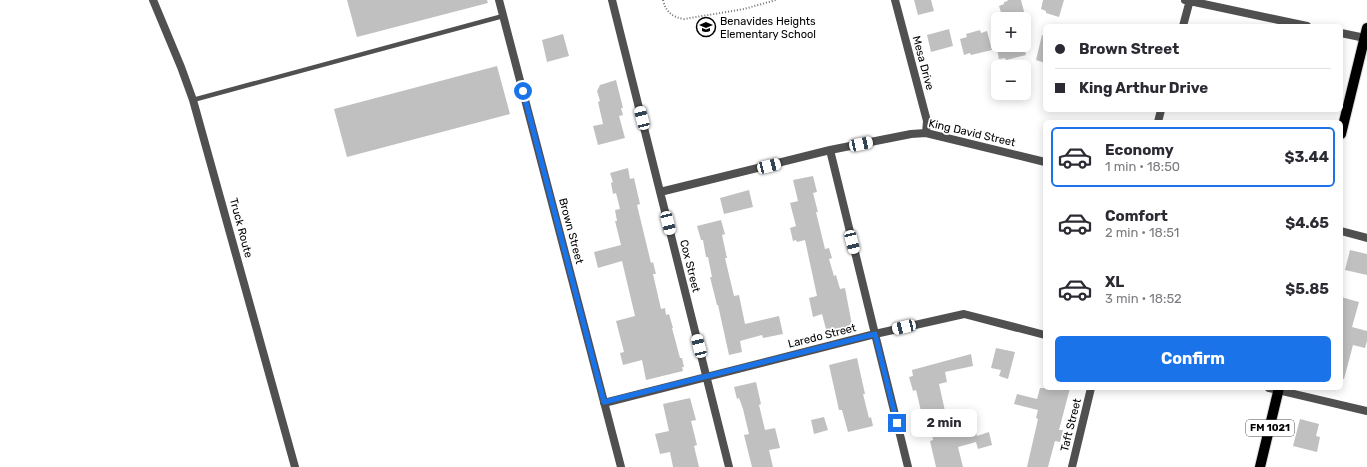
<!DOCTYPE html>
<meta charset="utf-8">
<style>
:root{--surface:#fff;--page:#f7f7f7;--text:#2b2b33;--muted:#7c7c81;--line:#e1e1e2;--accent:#1a73e8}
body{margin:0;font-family:Rubik,sans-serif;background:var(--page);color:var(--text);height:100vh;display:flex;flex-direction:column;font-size:15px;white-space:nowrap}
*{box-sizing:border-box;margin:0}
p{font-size:13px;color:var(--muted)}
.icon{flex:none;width:22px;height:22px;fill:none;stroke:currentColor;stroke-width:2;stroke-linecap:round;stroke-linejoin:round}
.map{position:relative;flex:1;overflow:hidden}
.drawer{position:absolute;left:1043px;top:120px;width:300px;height:270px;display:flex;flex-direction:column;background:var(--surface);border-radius:6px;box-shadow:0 2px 10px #0003}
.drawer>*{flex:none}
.banner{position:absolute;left:1043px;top:24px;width:300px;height:88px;border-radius:6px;box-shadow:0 2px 10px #0003;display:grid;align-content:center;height:88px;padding:0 12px;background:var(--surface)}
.buttons{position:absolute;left:991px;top:12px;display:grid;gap:8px}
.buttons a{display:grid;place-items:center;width:40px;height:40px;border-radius:6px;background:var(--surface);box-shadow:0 2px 10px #0003;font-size:20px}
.end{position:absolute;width:18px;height:18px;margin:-9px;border:5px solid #1a73e8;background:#fff;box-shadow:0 0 0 2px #fff}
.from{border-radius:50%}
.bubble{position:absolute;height:28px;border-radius:6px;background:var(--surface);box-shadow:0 2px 10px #0003;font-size:13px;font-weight:700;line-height:28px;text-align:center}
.car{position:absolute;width:12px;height:24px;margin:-12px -6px;border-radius:5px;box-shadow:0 0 3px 1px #0007;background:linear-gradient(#fff 24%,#345 0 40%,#fff 0 76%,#345 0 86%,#fff 0)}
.banner b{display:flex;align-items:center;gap:14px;height:38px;font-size:15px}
.banner b+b{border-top:1px solid var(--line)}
.banner i{width:10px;height:10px;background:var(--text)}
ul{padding:7px 0 0;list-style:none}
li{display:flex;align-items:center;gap:12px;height:60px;margin:0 8px 6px;padding:0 4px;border:2px solid transparent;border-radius:6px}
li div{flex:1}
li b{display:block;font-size:15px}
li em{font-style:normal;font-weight:700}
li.current{border-color:var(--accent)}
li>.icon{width:36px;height:36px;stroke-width:1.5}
.button{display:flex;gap:8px;margin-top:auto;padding:8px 12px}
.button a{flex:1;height:46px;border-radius:6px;background:var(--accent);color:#fff;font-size:16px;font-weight:700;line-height:46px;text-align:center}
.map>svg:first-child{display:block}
.building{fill:#c0c0c0}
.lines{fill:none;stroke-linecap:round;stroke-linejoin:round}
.primary-casing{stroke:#dbdbdb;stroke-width:12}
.path{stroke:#727272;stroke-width:2;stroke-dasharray:1 2;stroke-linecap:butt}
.service{stroke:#505050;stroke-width:4.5}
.minor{stroke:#505050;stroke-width:8}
.tertiary{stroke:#505050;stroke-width:8}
.primary{stroke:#000;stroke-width:10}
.route{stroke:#1a73e8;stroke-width:5}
.labels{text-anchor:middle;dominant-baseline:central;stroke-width:3.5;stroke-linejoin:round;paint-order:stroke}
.shield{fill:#fff;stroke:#4c4c4c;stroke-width:1}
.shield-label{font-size:10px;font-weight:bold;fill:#000}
.poi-label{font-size:11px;fill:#000;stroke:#fff;text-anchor:start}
.street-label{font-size:11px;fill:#000;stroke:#fff}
</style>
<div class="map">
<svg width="1367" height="467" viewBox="0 0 1367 467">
<rect width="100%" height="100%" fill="#fff"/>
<path class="building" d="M 347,0 L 487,0 L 488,3 L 357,37 Z
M 914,0 L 931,0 L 934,11 L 918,15 Z
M 1007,0 L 1021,0 L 1026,19 L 1003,19 L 999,6 L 1004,4 L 1004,2 L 1008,1 Z
M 1043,0 L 1064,0 L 1059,17 L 1046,13 L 1046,11 L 1041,9 Z
M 949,29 L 953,46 L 931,52 L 927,35 Z
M 980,30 L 981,33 L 987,31 L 992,50 L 971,55 L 970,53 L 964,55 L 960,39 L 967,37 L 966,34 Z
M 563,34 L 569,56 L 547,62 L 542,40 Z
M 1042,35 L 1045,36 L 1045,63 L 1036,60 Z
M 996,45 L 1024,45 L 1026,55 L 1006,60 L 1005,58 L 999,59 Z
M 497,66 L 510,114 L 347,157 L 334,109 Z
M 616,80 L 623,108 L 621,108 L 623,115 L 619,116 L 625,138 L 598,145 L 593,126 L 603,124 L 598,102 L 600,101 L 597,91 L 600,85 Z
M 628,168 L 630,179 L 634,178 L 640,204 L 637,205 L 651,263 L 653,262 L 656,274 L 653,274 L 661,309 L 665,308 L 666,315 L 669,314 L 673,328 L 672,328 L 680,358 L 682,358 L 684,367 L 682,367 L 683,371 L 646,380 L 642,360 L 623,365 L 620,353 L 624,352 L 616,321 L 635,316 L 622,261 L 598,268 L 594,252 L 621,245 L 615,221 L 617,221 L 615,210 L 620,209 L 616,193 L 613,194 L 611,183 L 613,182 L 610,173 Z
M 813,176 L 817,192 L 813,193 L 818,212 L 816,212 L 825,249 L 829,248 L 832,258 L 829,259 L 834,276 L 836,275 L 840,289 L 845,288 L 852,325 L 849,325 L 849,327 L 827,333 L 822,314 L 813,317 L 809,298 L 817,296 L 805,240 L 797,242 L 796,240 L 793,241 L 790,228 L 796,226 L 790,203 L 798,201 L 793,180 Z
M 749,190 L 753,207 L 724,214 L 720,198 Z
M 721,220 L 725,234 L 722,235 L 727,258 L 725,258 L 734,296 L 739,295 L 745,324 L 779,316 L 783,334 L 763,338 L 762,335 L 740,341 L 742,352 L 729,355 L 718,305 L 717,305 L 710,277 L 712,277 L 708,257 L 706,257 L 703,240 L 701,240 L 697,226 Z
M 1350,250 L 1367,254 L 1367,275 L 1345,270 Z
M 1341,297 L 1359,302 L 1352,327 L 1367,331 L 1367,341 L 1365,348 L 1353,345 L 1344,379 L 1341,379 Z
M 996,348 L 1015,352 L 1008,379 L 999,376 L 1001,370 L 991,368 Z
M 971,354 L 973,366 L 945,372 L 947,382 L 939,384 L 945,411 L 956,409 L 961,433 L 975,429 L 977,436 L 989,432 L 992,445 L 978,449 L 976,442 L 958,447 L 963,467 L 936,467 L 930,441 L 933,440 L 926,410 L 921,411 L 916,390 L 913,391 L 909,377 L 913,376 L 912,370 Z
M 857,358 L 865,394 L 863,394 L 869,418 L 871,417 L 873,426 L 848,432 L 842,410 L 839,410 L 829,365 Z
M 756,382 L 761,404 L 759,405 L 765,430 L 775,428 L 780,448 L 769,450 L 773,467 L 752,467 L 744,435 L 749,434 L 743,409 L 739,398 L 737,399 L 734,387 Z
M 1040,388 L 1070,388 L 1059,430 L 1063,430 L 1060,442 L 1055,441 L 1048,467 L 1027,467 L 1038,419 L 1036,418 L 1038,410 L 1014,404 L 1017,394 L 1037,399 Z
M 690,398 L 696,420 L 691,421 L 697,445 L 694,446 L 699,467 L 673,467 L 670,452 L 660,454 L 655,434 L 669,431 L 663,404 Z
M 824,417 L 828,430 L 814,434 L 811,420 Z
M 1300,419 L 1319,424 L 1316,436 L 1320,437 L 1317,452 L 1293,446 Z"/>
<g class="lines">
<g class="primary-casing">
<path id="primary" d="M 1341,134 L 1367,28
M 1260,467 L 1279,388"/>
</g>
<path class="path" d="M 663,0 C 666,12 672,17 684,19 L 744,9 L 776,0"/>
<path class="service" d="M 193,100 L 503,16"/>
<path class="minor" d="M 499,0 L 621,467
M 612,0 L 729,467
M 895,0 L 927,121 L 926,133
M 1185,0 L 1307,26
M 1183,26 L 1190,0
M 1341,33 L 1365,38
M 1158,122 L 1161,110
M 830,150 L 875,334 L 908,467
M 660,192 L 830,150 L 911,134 L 926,133 L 1045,162
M 1341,231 L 1367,238
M 1269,388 L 1367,411
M 604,403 L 875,334 L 964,314 L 1045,335
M 1072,467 L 1091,388"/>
<path class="tertiary" d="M 153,0 L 181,67 L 193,100 L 295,467"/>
<use href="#primary" class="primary"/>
</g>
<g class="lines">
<path class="route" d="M 523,91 L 604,402 L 875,334 L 897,423"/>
</g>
<defs>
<g id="school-ring" transform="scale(1)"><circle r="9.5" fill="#fff" stroke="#000" stroke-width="1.5"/><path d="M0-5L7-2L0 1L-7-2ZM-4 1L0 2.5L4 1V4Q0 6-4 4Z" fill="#000"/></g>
</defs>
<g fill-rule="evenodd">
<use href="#school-ring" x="706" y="27"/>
</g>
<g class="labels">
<rect class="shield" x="1246" y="420" width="48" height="16" rx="3"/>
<g class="shield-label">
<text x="1270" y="428">FM 1021</text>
</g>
<g class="poi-label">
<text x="720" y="21">Benavides Heights<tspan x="720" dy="13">Elementary School</tspan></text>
</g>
<g class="street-label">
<text transform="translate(923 63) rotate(75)">Mesa Drive</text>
<text transform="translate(972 133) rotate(13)">King David Street</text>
<text transform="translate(241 228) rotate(75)">Truck Route</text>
<text transform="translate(571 231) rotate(75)">Brown Street</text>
<text transform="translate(690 266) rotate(76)">Cox Street</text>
<text transform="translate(822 336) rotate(-14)">Laredo Street</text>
<text transform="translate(1071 425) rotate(-76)">Taft Street</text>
</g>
</g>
</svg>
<div class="buttons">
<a>+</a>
<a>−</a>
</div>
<i class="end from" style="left:523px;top:91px"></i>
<i class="end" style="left:897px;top:423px"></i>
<div class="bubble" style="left:911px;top:409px;width:66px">2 min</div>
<i class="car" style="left:642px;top:118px;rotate:346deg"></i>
<i class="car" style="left:861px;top:144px;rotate:78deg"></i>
<i class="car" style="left:769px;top:166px;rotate:76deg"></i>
<i class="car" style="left:668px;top:223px;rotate:166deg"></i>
<i class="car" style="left:852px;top:242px;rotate:166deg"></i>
<i class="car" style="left:904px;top:327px;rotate:257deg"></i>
<i class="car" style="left:699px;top:346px;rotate:346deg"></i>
<div class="banner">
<b><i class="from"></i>Brown Street</b>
<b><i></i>King Arthur Drive</b>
</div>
<section class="drawer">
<ul>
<li class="current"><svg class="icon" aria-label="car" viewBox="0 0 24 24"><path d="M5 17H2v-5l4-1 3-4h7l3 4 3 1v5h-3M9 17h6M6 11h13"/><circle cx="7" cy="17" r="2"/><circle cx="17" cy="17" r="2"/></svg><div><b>Economy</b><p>1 min · 18:50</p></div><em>$3.44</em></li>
<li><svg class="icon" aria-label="car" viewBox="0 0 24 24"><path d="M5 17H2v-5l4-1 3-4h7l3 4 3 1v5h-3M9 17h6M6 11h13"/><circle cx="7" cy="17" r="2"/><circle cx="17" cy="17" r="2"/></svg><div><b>Comfort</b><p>2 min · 18:51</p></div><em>$4.65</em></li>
<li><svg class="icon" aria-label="car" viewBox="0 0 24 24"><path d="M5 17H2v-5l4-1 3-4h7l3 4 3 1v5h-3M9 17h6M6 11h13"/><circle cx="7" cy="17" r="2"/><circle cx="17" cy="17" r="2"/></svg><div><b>XL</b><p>3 min · 18:52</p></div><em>$5.85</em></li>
</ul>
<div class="button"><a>Confirm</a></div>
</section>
</div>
